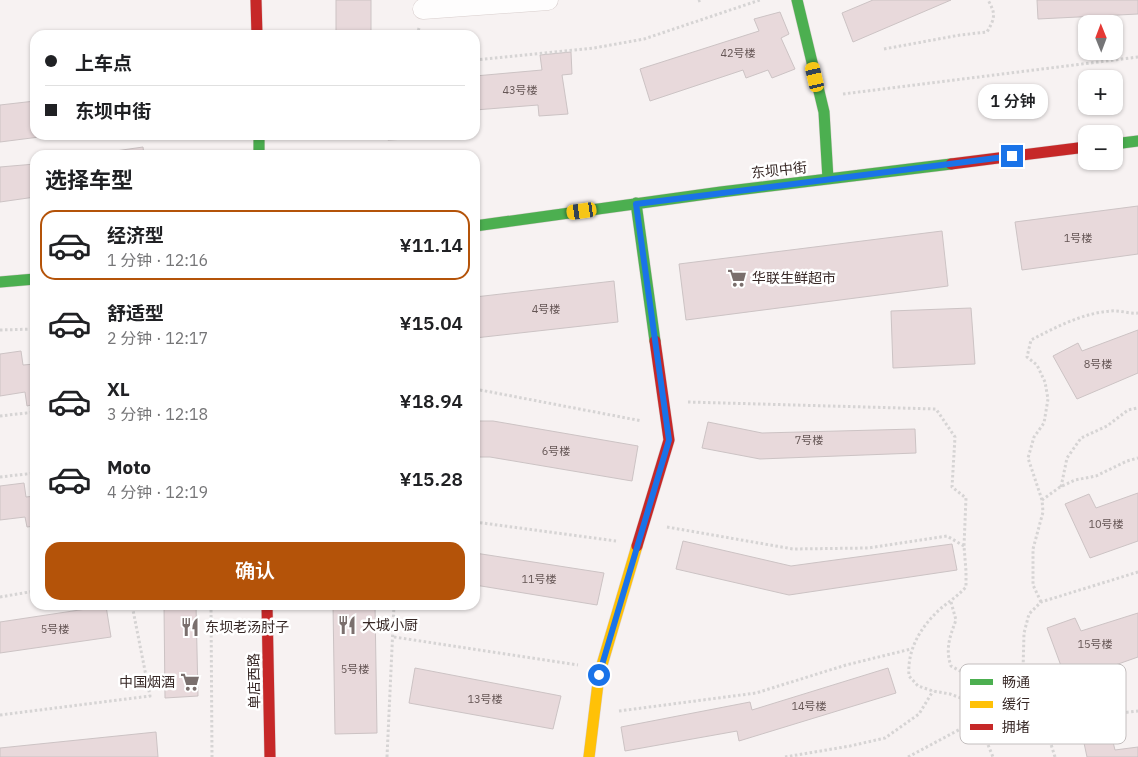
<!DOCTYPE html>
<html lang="zh">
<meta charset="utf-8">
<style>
:root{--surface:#fff;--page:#f2f2f2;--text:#202124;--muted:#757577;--line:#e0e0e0;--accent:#b45309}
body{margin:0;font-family:"IBM Plex Sans","Noto Sans SC",sans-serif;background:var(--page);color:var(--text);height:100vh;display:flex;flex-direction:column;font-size:19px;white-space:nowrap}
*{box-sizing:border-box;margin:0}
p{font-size:16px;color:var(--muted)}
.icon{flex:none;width:28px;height:28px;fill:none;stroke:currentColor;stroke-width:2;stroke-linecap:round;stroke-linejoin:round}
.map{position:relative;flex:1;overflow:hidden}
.side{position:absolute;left:30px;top:150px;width:450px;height:460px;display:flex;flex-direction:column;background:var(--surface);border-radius:15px;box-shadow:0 1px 4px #0004}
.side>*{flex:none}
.guide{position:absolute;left:30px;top:30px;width:450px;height:110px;border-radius:15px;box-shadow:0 1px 4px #0004;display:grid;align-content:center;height:110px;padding:0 15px;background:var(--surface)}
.needle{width:32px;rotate:359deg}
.tools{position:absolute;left:1078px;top:15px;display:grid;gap:10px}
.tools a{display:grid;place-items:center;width:45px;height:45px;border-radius:10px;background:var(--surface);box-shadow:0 1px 4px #0004;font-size:25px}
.end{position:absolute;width:22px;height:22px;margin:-11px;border:6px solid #1a73e8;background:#fff;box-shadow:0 0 0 2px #fff}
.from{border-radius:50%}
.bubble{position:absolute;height:35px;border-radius:15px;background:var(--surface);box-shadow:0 1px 4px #0004;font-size:16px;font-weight:600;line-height:35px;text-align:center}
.car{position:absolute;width:15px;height:30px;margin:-15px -8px;border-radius:6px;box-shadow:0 0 4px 1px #0007;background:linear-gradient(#f5c518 24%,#345 0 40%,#f5c518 0 76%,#345 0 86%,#f5c518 0)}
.guide b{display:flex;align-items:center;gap:18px;height:48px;font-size:19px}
.guide b+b{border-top:1px solid var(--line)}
.guide i{width:12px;height:12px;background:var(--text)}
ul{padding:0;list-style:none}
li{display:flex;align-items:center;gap:15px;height:70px;margin:0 10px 8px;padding:0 5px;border:2px solid transparent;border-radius:15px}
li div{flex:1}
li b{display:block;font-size:19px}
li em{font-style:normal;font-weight:600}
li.on{border-color:var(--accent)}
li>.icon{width:45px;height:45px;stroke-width:1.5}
h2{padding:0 15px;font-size:22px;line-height:60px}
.action{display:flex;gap:10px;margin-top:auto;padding:10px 15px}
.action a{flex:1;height:58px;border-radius:15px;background:var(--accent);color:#fff;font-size:20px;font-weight:600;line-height:58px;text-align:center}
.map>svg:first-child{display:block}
.building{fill:#e8d9db;stroke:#ccc3c4}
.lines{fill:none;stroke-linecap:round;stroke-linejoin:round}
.street-casing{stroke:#d8cecd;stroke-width:21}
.fast-casing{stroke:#d8cecd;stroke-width:12}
.slow-casing{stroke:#d8cecd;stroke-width:12}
.jam-casing{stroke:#d8cecd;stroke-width:12}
.path{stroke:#d6d4d4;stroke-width:3;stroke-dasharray:2.5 2.5;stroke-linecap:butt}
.street{stroke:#fefdfd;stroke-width:20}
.fast{stroke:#4caf50;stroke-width:11}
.slow{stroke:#ffc107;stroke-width:11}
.jam{stroke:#c62828;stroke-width:11}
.route{stroke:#1a73e8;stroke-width:6}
.labels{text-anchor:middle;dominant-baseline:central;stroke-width:5;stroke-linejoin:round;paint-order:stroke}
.number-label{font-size:11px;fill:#655655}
.street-label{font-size:14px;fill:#372826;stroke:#fff}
.poi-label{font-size:14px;fill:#372826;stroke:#fff;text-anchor:start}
.key{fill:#fff;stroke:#c3bebe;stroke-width:1}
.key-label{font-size:14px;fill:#372826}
</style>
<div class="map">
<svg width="1138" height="757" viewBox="0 0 1138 757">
<rect width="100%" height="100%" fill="#f7f2f2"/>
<path class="building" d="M 336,0 L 371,0 L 371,35 L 336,35 Z
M 873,0 L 951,0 L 853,42 L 842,13 Z
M 1037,0 L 1138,0 L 1138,14 L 1038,19 Z
M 780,12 L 789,34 L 781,38 L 795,69 L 772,78 L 768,70 L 746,78 L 743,70 L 650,101 L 640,69 L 759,31 L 754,19 Z
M 571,52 L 572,74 L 562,75 L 568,114 L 539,116 L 538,105 L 475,110 L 475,76 L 542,70 L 540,55 Z
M 35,101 L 35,135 L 55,135 L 0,142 L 0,105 Z
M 382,135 L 407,135 L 407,139 L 388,140 Z
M 143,147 L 144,155 L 88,155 Z
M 35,164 L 35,197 L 0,202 L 0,167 Z
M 1138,206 L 1138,254 L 1022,270 L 1015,222 Z
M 942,231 L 948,286 L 686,320 L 679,264 Z
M 614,281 L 618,322 L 475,338 L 475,297 Z
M 971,308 L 975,364 L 893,368 L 891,311 Z
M 1138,330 L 1138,373 L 1077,399 L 1053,356 L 1078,343 L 1082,351 Z
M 21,351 L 23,365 L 35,364 L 35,404 L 27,406 L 25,392 L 0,396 L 0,354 Z
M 475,421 L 493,421 L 638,446 L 632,481 L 490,457 L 475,457 Z
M 708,422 L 762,433 L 915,429 L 916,453 L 760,459 L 702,448 Z
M 24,483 L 26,497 L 35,496 L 35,526 L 27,527 L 25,517 L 0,520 L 0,486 Z
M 1138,493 L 1138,541 L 1090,558 L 1065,504 L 1089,494 L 1096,508 Z
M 683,541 L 791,566 L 952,544 L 957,570 L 789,595 L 676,569 Z
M 475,553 L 604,573 L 597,605 L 475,585 Z
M 164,605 L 196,605 L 198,696 L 165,698 Z
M 333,605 L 375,605 L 377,733 L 335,734 Z
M 106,606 L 111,637 L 0,653 L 0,622 Z
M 1138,613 L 1138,657 L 1067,682 L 1047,628 L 1075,618 L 1081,631 Z
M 415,668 L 561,696 L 553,729 L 409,703 Z
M 888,668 L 896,693 L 739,741 L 737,731 L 625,751 L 621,727 L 750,702 L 752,710 Z
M 156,732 L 158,757 L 0,757 L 0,748 Z
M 1112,738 L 1115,750 L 1138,747 L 1138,757 L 1087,757 L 1084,743 Z"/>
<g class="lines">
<g class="street-casing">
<path id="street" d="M 423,9 L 548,0"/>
</g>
<g class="fast-casing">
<path id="fast" d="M 797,0 L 824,112 L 828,179
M 259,135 L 259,155
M 1114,144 L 1138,141
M 636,203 L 655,341
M 475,226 L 721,192 L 951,164
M 0,282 L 35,279"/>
</g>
<g class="slow-casing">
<path id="slow" d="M 589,757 L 599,675 L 637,546"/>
</g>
<g class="jam-casing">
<path id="jam" d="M 256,0 L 257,35
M 951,164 L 1086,147
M 637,546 L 669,440 L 655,341
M 267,605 L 270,757"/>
</g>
<path class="path" d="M 698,1 L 701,0
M 417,35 L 419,28
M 884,49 L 960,35 L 987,32 C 995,18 996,14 988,0
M 475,60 L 594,48 L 644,39 L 760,0
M 843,94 L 1138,57
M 0,330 L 35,329
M 475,389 L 642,421
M 688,402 L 936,409 L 955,437 L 952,487 L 966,498 L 964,546 L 966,571 L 966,587 C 957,597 948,602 939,610 C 920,628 907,650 909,676 L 918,686 L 933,691 L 950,694 L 969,701 L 981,718 L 986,740 L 993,757
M 0,416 L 35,412
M 0,477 L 35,473
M 1061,487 L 1067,458 L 1081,438 L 1107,426 L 1128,410 L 1138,408
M 1042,500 L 1028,458 L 1034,437 L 1044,423 L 1048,399 L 1045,382 L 1037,365 L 1027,357 L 1031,340 C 1056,327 1083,313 1111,311 C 1120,310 1129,314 1138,313
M 475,522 L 616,541
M 667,527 L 793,549 L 868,548 L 947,536 L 964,546
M 0,597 L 35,591
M 951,602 L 956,620 C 950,636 945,649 951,666 L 962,672 L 979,671 L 1024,683
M 1041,602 L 1033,585 L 1033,549 L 1043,512 L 1042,500 L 1060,487 L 1075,480 L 1096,476 L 1127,461 L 1138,458
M 211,605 L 212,757
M 394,637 L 578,665
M 619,711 L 756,693 L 846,665 L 911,649
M 0,715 L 150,696 L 132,605
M 1057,721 L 1047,697 L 1031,692 L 1024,683 L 1023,671 L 1024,633 L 1029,614 L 1041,602 L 1138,572
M 387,757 L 394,605
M 785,757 L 850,746 L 885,738 L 919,714 L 933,691
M 908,757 L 981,718
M 1055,757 L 1050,741 L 1057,721 L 1081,712 L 1091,720 L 1102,723 L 1113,720 L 1121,713 L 1138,711"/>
<use href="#street" class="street"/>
<use href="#fast" class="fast"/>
<use href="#slow" class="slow"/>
<use href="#jam" class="jam"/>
</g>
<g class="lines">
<path class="route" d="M 599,675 L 669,440 L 636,204 L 1012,156"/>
</g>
<defs>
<g id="supermarket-bare" transform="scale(1.5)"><path d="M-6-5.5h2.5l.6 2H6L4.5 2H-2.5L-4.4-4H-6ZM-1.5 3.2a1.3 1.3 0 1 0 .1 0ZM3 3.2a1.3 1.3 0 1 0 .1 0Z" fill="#7a6f6d" stroke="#fff" stroke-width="2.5" paint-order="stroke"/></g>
<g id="restaurant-bare" transform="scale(1.5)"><path d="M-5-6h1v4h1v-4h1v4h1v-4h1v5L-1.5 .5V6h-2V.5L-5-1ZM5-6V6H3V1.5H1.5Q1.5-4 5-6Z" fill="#7a6f6d" stroke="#fff" stroke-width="2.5" paint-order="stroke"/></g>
</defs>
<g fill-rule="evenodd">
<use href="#supermarket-bare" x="737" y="278"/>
<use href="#restaurant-bare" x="347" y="625"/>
<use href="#restaurant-bare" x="190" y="627"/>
<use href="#supermarket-bare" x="190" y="682"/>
</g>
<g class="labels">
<g class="number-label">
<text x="738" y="53">42号楼</text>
<text x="520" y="90">43号楼</text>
<text x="1078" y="238">1号楼</text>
<text x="546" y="309">4号楼</text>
<text x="1098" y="364">8号楼</text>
<text x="809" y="440">7号楼</text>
<text x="556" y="451">6号楼</text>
<text x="1106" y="524">10号楼</text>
<text x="539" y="579">11号楼</text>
<text x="55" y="629">5号楼</text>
<text x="1095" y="644">15号楼</text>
<text x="355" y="669">5号楼</text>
<text x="485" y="699">13号楼</text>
<text x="809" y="706">14号楼</text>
</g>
<g class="street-label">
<text transform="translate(779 170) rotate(-6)">东坝中街</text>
<text transform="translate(254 681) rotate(-91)">单店西路</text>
</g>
<g class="poi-label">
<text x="752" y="278">华联生鲜超市</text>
<text x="362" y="625">大城小厨</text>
<text x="205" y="627">东坝老汤肘子</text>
<text x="175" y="682" text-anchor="end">中国烟酒</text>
</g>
</g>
<rect x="960" y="664" width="166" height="80" rx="8" class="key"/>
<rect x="970" y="679" width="23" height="6" fill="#4caf50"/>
<rect x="970" y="701" width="23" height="7" fill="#ffc107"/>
<rect x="970" y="724" width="23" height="6" fill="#c62828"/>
<g class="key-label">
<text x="1002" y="687">畅通</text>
<text x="1002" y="709">缓行</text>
<text x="1002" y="732">拥堵</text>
</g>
</svg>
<div class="tools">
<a><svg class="needle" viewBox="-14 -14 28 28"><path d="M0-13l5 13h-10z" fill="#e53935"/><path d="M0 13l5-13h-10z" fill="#757577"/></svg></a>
<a>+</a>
<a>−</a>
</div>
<i class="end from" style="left:599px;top:675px"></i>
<i class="end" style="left:1012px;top:156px"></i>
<div class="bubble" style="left:978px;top:84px;width:70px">1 分钟</div>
<i class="car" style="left:815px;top:77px;rotate:347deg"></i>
<i class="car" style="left:582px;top:211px;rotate:262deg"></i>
<div class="guide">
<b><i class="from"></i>上车点</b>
<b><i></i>东坝中街</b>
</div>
<section class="side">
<h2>选择车型</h2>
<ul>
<li class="on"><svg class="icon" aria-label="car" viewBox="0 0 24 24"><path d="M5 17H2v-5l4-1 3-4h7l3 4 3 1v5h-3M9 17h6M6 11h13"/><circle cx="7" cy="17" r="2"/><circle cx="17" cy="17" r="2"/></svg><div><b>经济型</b><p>1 分钟 · 12:16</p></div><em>¥11.14</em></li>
<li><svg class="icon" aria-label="car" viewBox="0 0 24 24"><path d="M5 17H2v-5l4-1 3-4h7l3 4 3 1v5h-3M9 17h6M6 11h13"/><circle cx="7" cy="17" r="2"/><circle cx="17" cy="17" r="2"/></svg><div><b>舒适型</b><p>2 分钟 · 12:17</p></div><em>¥15.04</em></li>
<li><svg class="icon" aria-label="car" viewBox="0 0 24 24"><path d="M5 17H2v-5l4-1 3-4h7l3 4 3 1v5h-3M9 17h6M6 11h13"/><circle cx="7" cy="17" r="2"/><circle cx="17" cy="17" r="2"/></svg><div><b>XL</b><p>3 分钟 · 12:18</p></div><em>¥18.94</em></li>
<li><svg class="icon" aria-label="car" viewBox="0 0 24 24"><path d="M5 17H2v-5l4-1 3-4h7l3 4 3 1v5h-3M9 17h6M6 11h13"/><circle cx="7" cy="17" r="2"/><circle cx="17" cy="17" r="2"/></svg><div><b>Moto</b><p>4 分钟 · 12:19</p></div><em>¥15.28</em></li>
</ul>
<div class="action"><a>确认</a></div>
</section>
</div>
